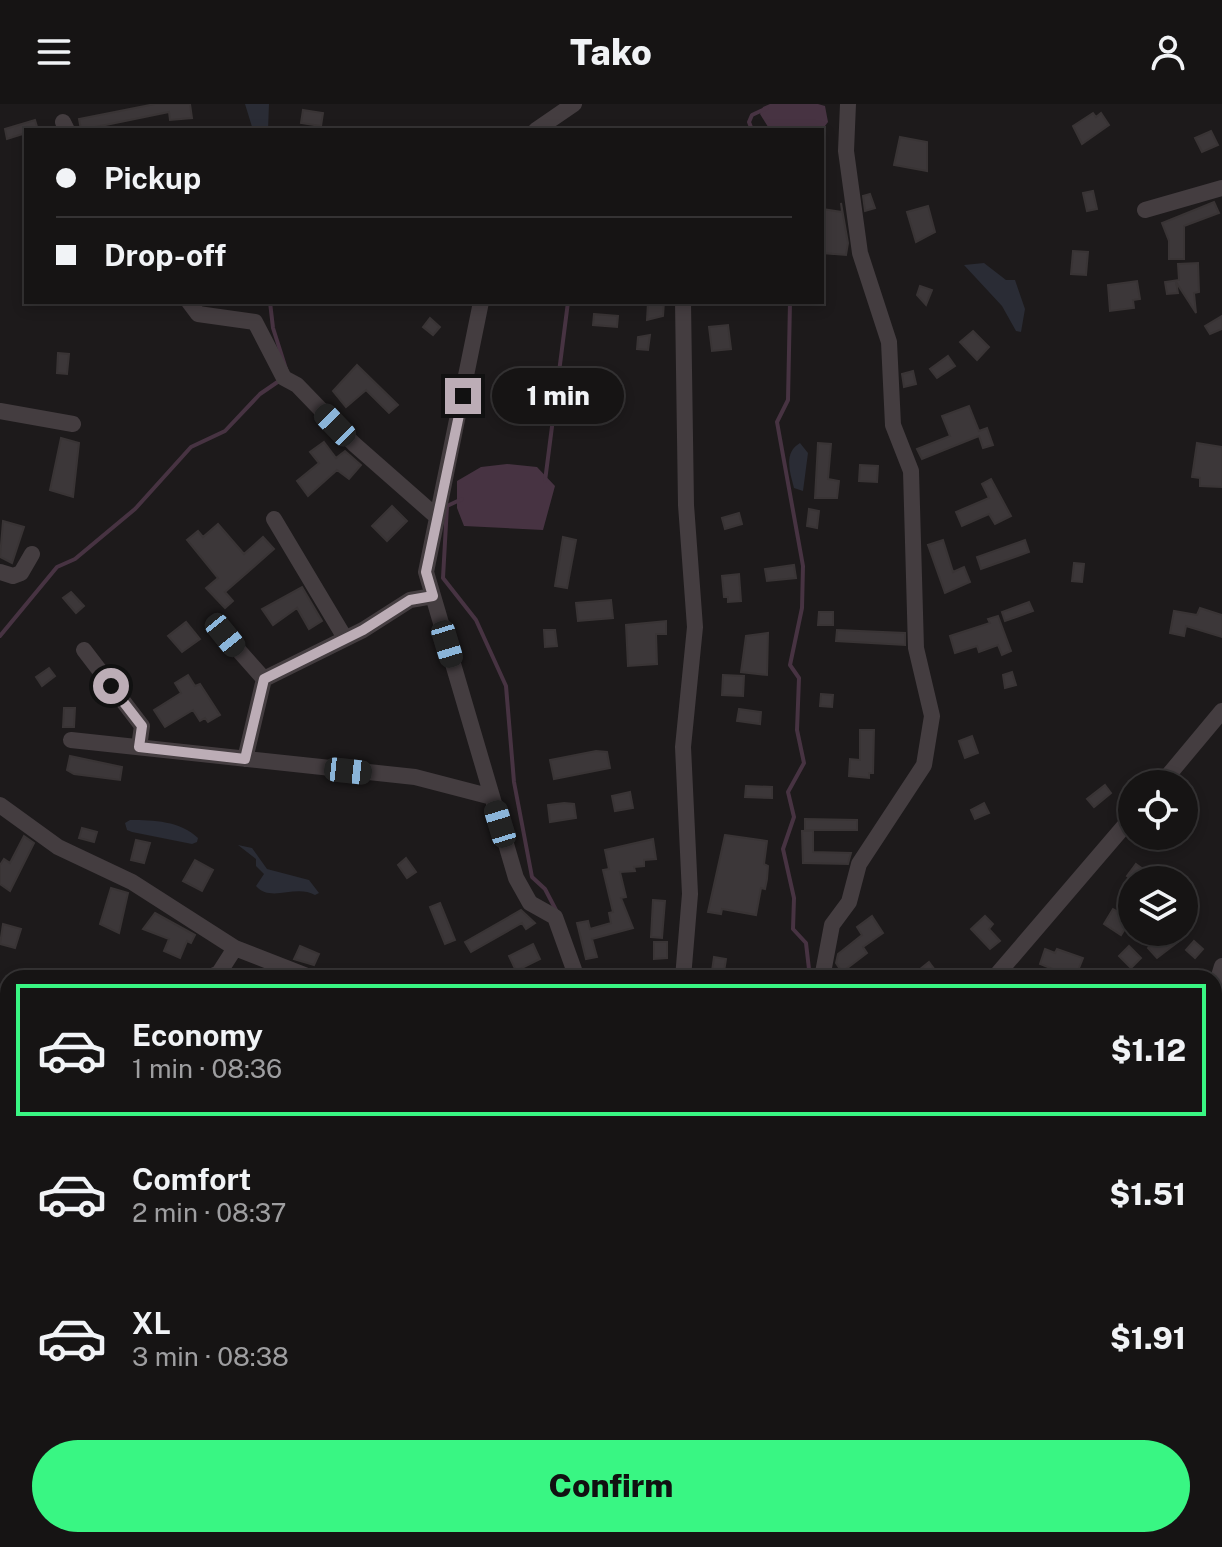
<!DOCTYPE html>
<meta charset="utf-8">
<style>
:root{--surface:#161414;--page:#1f1d1d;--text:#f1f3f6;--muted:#9e9ea0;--line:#353334;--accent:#39f683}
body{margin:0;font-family:"Public Sans",sans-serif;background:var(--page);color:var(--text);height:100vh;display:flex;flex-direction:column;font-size:30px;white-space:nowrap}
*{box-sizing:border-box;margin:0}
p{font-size:26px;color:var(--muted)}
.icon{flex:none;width:44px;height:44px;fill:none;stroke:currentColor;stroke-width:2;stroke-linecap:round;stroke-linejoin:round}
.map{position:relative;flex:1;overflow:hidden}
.details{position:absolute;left:0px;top:866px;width:1222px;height:578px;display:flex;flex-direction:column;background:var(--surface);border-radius:24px 24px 0 0;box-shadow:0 4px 12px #0003,0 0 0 2px var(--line)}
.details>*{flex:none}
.guide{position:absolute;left:24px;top:24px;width:800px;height:176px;border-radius:0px;box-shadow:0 4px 12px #0003,0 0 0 2px var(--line);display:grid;align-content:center;height:176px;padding:0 32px;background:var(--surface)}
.fabs{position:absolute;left:1118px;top:666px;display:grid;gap:16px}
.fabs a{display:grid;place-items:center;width:80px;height:80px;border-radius:50%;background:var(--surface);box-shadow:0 4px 12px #0003,0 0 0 2px var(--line);font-size:40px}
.end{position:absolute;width:36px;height:36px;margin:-18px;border:10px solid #bcadb6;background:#111;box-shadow:0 0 0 4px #111}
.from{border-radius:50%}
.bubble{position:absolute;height:56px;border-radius:28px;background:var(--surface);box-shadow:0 4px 12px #0003,0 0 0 2px var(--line);font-size:26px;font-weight:800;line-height:56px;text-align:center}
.car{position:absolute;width:24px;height:48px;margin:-24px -12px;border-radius:10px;box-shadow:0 0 6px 2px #0007;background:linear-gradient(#222 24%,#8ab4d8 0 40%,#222 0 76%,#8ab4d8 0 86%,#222 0)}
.guide b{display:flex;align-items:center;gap:28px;height:76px;font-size:30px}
.guide b+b{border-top:2px solid var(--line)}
.guide i{width:20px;height:20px;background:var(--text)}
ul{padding:14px 0 0;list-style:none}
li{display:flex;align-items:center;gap:24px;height:132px;margin:0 16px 12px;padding:0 16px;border:4px solid transparent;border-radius:0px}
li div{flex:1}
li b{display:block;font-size:30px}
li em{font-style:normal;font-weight:800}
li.selected{border-color:var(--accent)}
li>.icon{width:72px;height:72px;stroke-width:1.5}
.primary-button{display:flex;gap:16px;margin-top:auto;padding:16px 32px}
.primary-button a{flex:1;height:92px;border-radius:48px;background:var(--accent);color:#111;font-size:32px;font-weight:800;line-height:92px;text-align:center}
header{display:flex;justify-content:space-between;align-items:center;height:104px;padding:0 32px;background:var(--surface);font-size:36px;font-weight:800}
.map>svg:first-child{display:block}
.green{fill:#2a2c35}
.water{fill:#473342}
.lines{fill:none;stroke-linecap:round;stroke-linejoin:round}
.stream{stroke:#473342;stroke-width:4}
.building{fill:#3c3739;stroke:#393435;stroke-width:2}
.minor{stroke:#443d40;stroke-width:16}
.route{stroke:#bcadb6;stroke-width:10}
</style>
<header><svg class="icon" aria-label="menu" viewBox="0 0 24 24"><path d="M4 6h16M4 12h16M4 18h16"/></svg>Tako<svg class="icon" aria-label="person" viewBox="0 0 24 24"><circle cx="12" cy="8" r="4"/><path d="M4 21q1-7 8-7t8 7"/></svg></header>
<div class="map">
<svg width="1222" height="1443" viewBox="0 0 1222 1443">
<rect width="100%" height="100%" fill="#1d1a1b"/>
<path class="green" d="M 245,0 L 269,0 L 268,26 L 253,26 Z
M 984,159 L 1006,176 L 1015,176 L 1025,205 L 1021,228 L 1016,227 L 1002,202 L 964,161 Z
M 800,339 L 808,349 L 803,387 L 794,384 C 790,368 783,349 800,339 Z
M 130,716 C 154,716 180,717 198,734 L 197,738 L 192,740 L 132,728 L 127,726 L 125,719 Z
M 238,741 L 252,744 L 267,765 L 309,776 L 319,789 L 315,791 C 295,780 271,799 256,782 L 264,770 L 256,762 L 256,755 Z
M 0,1222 L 8,1230 L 8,1368 L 1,1378 L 4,1391 L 0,1411 Z"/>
<path class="water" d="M 770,0 L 818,0 L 825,2 L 828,18 L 822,26 L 770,26 L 760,10 L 763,3 Z
M 507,360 L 537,363 L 555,382 L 543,426 L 464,422 L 457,404 L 457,377 L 481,363 Z"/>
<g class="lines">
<path class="stream" d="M 752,26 L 749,18 L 752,11 L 767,4
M 270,198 L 273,224 L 287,268
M 790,198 L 788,296 L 777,318 L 803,462 L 802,504 L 790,561 L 799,574 L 797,626 L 804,659 L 788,688 L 794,713 L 783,745 L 794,794 L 793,825 L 806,839 L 810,874
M 545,377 L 568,198
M 462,395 L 447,402 L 443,474 L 476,516 L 506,582 L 514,678 L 532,773 L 545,785 L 557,808
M 0,532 L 57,463 L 75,455 L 135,405 L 191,343 L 225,327 L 260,290 L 279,277
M 0,1240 L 8,1249
M 0,1345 L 8,1333
M 156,1443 L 157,1436"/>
</g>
<path class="building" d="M 155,0 L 190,0 L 192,14 L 170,16 L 169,8 L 81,26 L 79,15 Z
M 303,6 L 323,9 L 321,22 L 301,19 Z
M 1093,9 L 1096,13 L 1101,9 L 1109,21 L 1082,40 L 1073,22 Z
M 35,16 L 38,26 L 26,26 L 26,29 L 7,35 L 5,25 Z
M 1211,27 L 1218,41 L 1202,48 L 1195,34 Z
M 900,33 L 927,38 L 927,67 L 894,61 Z
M 1093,87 L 1097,105 L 1087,107 L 1083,89 Z
M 870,90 L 875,104 L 865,107 L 863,92 Z
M 1214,98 L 1219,109 L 1184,122 L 1184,155 L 1169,155 L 1169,137 L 1162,119 Z
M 841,99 L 848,139 L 846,151 L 822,149 L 822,105 L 842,108 Z
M 928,102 L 935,128 L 916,138 L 907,108 Z
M 1073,147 L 1088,148 L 1086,171 L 1071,170 Z
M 1198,159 L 1199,188 L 1194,189 L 1196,209 L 1176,178 L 1178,189 L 1167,190 L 1165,178 L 1179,176 L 1178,160 Z
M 1137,177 L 1140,195 L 1133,196 L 1134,204 L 1110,207 L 1108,181 Z
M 920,182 L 932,186 L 926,201 L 917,191 Z
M 648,198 L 664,198 L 663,212 L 647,216 Z
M 594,210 L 618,212 L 617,223 L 593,221 Z
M 1222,212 L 1222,225 L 1210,230 L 1205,222 Z
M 430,214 L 440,223 L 433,231 L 423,223 Z
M 728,221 L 731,245 L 712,247 L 709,223 Z
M 973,227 L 989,243 L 977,256 L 960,238 Z
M 650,231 L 648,246 L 637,245 L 638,233 Z
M 58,249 L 69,250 L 67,270 L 57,269 Z
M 948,252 L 955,262 L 937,274 L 930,265 Z
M 357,261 L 398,301 L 389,309 L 366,286 L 346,303 L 333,287 Z
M 913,267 L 916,280 L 904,283 L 902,270 Z
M 969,302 L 979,327 L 987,324 L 993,341 L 983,344 L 979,332 L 922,355 L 917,345 L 950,332 L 942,312 Z
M 61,334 L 79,339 L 73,393 L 50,386 Z
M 324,338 L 336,354 L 345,347 L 361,361 L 349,375 L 337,366 L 308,392 L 297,377 L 319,359 L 310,348 Z
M 818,339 L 831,340 L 828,375 L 839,377 L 837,394 L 815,394 Z
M 1197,339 L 1222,343 L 1222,383 L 1200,382 L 1200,374 L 1192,373 Z
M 860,361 L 878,362 L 877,378 L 859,377 Z
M 991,375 L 1011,412 L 995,420 L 989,410 L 962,422 L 956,408 L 989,394 L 982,380 Z
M 392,402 L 407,417 L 387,437 L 372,422 Z
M 809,405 L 819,407 L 817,424 L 807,422 Z
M 739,409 L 742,420 L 725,425 L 722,414 Z
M 3,417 L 24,423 L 12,459 L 0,453 Z
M 218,420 L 244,450 L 263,433 L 274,445 L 225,488 L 233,497 L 225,504 L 206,484 L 218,474 L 187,436 L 198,427 L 203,433 Z
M 563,433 L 576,436 L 567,484 L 555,482 Z
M 943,436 L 953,468 L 964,463 L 970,478 L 945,489 L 928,441 Z
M 1025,436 L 1029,448 L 981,465 L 977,453 Z
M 1074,459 L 1084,460 L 1082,478 L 1072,477 Z
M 794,461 L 796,474 L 767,477 L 765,465 Z
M 739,470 L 741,497 L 728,498 L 728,493 L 724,493 L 722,472 Z
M 302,483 L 322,517 L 309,525 L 297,504 L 273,521 L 262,505 Z
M 71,488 L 84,502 L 76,509 L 63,494 Z
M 611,496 L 613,514 L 578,517 L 576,499 Z
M 1029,498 L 1033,507 L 1005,517 L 1002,508 Z
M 1200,504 L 1222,511 L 1222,533 L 1186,522 L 1184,532 L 1170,529 L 1174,507 L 1197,511 Z
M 819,508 L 833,508 L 833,521 L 818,521 Z
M 998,512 L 1011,547 L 1002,551 L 998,541 L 979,548 L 977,542 L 955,549 L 950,532 L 990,519 L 988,515 Z
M 666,517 L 666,530 L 656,530 L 657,560 L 628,562 L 626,521 Z
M 186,518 L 200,535 L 182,548 L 168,532 Z
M 544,526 L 555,526 L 557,542 L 545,543 Z
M 837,526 L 905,529 L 905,541 L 836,537 Z
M 768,529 L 767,571 L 741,568 L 746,532 Z
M 49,564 L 55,572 L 42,582 L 36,573 Z
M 1012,568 L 1016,581 L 1005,584 L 1003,571 Z
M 188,571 L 195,582 L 200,580 L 220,611 L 208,618 L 205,614 L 200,617 L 193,606 L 165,623 L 154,606 L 181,589 L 175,579 Z
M 723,571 L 744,572 L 743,592 L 722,591 Z
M 821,590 L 833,591 L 832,603 L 820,602 Z
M 64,604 L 75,604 L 74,623 L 63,623 Z
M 739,605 L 761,608 L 760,620 L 737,617 Z
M 860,626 L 874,626 L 873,669 L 869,669 L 869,674 L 849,672 L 850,655 L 860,656 Z
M 972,632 L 978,649 L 965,654 L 959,637 Z
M 596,647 L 607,648 L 610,664 L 554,675 L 550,656 Z
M 70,652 L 122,663 L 120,676 L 74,670 L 67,666 Z
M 1105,681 L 1111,689 L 1094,703 L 1087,695 Z
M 746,682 L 772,683 L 772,694 L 745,693 Z
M 630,688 L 633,704 L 615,707 L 612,692 Z
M 564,699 L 574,700 L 576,714 L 550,718 L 548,701 Z
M 984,699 L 989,709 L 975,715 L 971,706 Z
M 805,715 L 857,716 L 857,726 L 805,726 Z
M 82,724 L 97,728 L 94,738 L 79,734 Z
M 802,727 L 813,727 L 813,748 L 851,749 L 848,760 L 803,759 Z
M 725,731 L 767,737 L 764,760 L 768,762 L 767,775 L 765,785 L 761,784 L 756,811 L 722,805 L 721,810 L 708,808 Z
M 24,732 L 34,739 L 10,787 L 0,780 L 0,761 L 4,755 L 10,759 Z
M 653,735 L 656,755 L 644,756 L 644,762 L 634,763 L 635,767 L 620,768 L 626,793 L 621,794 L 633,824 L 592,835 L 597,853 L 586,855 L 577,819 L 588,817 L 590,825 L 611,819 L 609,809 L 613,808 L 603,766 L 609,765 L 605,746 Z
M 136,736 L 150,739 L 144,759 L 131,756 Z
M 406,754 L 416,768 L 407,774 L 398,761 Z
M 195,756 L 213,766 L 202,787 L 183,777 Z
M 1136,760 L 1158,776 L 1133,776 L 1127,772 Z
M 111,784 L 128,789 L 119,829 L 100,820 Z
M 653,796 L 665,797 L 662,834 L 651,833 Z
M 440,799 L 455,836 L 445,840 L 430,803 Z
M 1113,805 L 1131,815 L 1121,831 L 1104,820 Z
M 521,806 L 535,819 L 526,825 L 522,819 L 471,848 L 465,838 Z
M 155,809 L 195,831 L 191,839 L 187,837 L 180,854 L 164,847 L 169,835 L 143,825 Z
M 872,812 L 883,829 L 863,843 L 867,849 L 842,868 L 836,859 L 838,850 L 862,831 L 857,823 Z
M 985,812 L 993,820 L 989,825 L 1000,837 L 990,845 L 971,825 Z
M 3,820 L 21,825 L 15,844 L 0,840 Z
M 1147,828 L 1168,828 L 1178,838 L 1157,854 L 1148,844 L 1155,837 Z
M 1194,837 L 1203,845 L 1195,854 L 1186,846 Z
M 654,838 L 667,838 L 667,854 L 654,855 Z
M 533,840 L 540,855 L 516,867 L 509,852 Z
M 300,842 L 319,850 L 314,861 L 294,855 Z
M 1129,842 L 1141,854 L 1131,864 L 1119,852 Z
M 1045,845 L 1055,849 L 1057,845 L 1083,854 L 1075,874 L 1040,860 Z
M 714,853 L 726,855 L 723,874 L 711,874 Z
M 929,858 L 941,874 L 909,874 Z"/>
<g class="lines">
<path class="minor" d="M 63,18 L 67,26
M 536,26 L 574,0
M 1145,106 L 1222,84
M 189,198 L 198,210 L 255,218 L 284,274 L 297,281 L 354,340 L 437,413
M 481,198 L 426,468 L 516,774 L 530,799 L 555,813 L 577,874
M 0,307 L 73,320
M 274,415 L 345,534
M 0,468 L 13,472 L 21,469 L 32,450
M 225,531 L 264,575
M 84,546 L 142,622 L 139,643
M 71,636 L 415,673 L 492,693
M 245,655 L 264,575 L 363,526 L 410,496 L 433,492
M 1161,680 L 1222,607
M 0,701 L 58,743 L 132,778 L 235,844 L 312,874
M 208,874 L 219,869 L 235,844
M 683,874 L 690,790 L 683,643 L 695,523 L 686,401 L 683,198
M 822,874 L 832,821 L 849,798 L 859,760 L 924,661 L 932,612 L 916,544 L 911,367 L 893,321 L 889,238 L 860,149 L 846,47 L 848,0
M 994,874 L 1132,713
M 1214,888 L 1222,862
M 1214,969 L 1221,986
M 1214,1192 L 1222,1188
M 298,1436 L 300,1443
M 639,1436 L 643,1443
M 504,1443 L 516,1436"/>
</g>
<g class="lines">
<path class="route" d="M 111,582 L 142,622 L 139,643 L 245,655 L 264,575 L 363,526 L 410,496 L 433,492 L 426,468 L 463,292"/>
</g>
</svg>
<div class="fabs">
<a><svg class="icon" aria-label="locate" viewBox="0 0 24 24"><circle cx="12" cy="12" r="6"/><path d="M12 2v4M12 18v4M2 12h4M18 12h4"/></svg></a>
<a><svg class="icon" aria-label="layers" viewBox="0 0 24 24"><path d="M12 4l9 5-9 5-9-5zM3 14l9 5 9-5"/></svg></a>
</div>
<i class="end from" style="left:111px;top:582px"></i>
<i class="end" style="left:463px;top:292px"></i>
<div class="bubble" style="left:492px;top:264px;width:132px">1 min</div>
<i class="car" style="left:335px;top:321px;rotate:316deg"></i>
<i class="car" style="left:225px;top:531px;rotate:141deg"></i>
<i class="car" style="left:447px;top:540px;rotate:163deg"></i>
<i class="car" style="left:348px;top:667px;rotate:96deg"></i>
<i class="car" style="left:500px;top:720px;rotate:343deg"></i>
<div class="guide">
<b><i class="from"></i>Pickup</b>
<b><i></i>Drop-off</b>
</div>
<section class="details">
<ul>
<li class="selected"><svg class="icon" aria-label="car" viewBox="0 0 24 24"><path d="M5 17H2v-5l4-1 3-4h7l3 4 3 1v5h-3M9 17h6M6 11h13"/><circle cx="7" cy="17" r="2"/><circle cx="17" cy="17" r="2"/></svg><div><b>Economy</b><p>1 min · 08:36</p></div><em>$1.12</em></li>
<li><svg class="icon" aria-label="car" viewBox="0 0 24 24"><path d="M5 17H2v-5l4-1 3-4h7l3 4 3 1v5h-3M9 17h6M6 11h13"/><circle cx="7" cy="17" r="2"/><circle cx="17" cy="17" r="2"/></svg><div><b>Comfort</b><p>2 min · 08:37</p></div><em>$1.51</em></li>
<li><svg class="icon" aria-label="car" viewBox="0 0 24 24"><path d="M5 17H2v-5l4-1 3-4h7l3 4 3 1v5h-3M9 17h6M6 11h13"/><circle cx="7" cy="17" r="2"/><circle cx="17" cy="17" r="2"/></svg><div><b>XL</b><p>3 min · 08:38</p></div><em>$1.91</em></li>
</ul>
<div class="primary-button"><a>Confirm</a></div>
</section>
</div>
